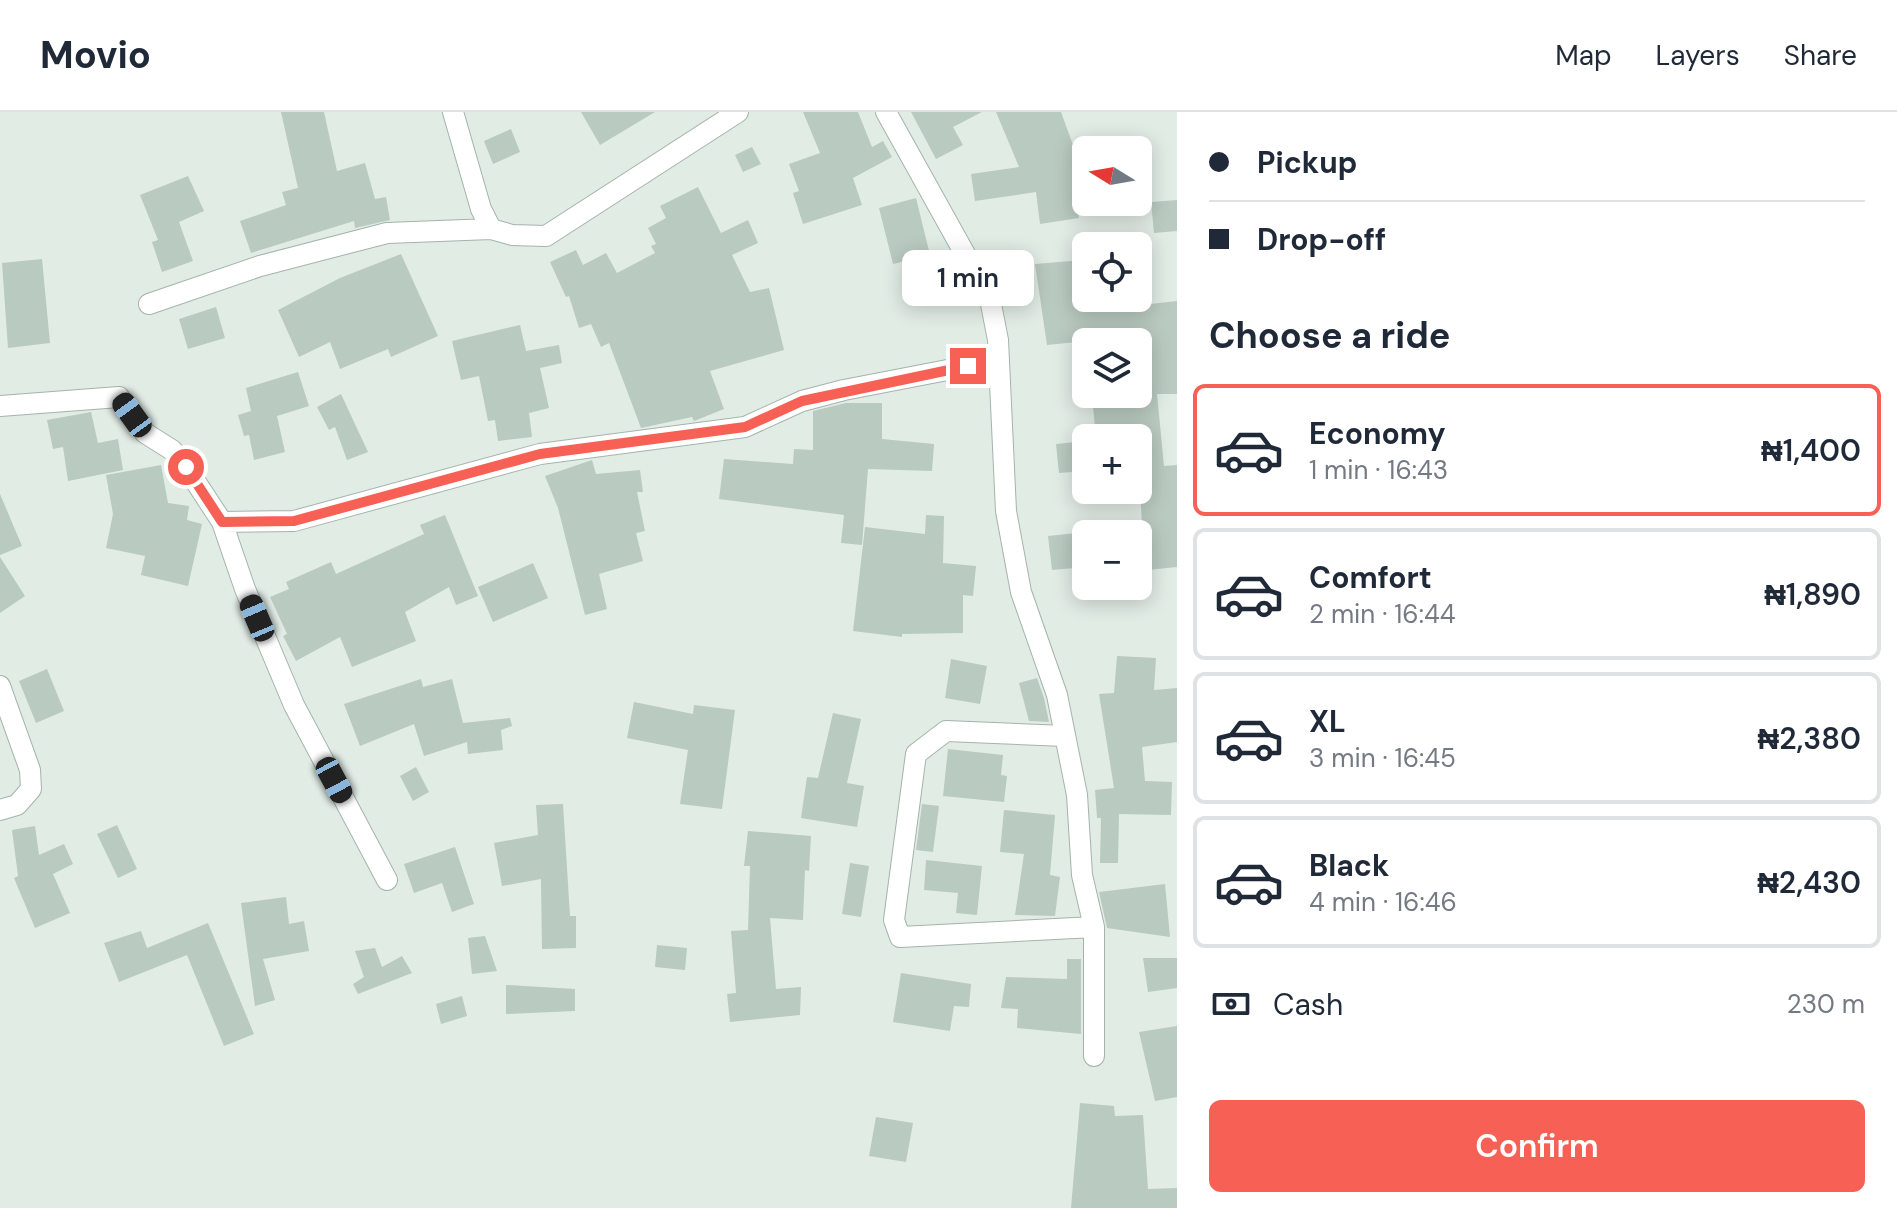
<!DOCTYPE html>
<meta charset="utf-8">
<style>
:root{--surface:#fff;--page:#f6f6f7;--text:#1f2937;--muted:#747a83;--line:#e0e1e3;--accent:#f66055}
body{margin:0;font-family:"DM Sans",sans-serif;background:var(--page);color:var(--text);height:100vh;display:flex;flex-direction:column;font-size:30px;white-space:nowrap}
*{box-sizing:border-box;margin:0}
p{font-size:26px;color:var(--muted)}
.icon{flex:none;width:44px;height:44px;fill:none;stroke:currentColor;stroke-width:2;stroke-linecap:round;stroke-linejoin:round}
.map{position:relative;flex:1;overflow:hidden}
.side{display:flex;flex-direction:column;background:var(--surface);width:720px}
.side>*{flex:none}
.top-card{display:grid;align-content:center;height:176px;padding:0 32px;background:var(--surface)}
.needle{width:52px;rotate:281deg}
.tools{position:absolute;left:1072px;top:24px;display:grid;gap:16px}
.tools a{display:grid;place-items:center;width:80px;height:80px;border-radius:12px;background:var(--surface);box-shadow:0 4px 20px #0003;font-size:40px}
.end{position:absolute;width:36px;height:36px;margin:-18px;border:10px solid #f66055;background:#fff;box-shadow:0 0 0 4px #fff}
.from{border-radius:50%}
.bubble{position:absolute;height:56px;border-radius:12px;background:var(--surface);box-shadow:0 4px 20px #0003;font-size:26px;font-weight:600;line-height:56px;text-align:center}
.car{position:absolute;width:24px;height:48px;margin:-24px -12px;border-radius:10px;box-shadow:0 0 6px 2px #0007;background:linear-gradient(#222 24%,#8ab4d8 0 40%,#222 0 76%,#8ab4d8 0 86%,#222 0)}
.top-card b{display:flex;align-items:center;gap:28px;height:76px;font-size:30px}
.top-card b+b{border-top:2px solid var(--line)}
.top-card i{width:20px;height:20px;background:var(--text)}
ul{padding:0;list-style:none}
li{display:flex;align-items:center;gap:24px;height:132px;margin:0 16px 12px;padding:0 16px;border:4px solid var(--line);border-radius:12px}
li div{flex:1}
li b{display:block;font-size:30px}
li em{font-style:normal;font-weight:600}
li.current{border-color:var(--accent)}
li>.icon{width:72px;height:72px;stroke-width:1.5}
h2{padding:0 32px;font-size:36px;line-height:96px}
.pay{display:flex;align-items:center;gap:20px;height:88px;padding:0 32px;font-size:30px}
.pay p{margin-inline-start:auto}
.button{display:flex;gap:16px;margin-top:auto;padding:16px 32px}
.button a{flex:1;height:92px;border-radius:12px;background:var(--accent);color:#fff;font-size:32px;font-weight:600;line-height:92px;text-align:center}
header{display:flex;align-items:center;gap:48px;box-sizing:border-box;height:112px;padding:0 40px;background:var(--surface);border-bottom:2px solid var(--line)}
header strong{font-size:38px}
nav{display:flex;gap:44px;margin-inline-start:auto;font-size:28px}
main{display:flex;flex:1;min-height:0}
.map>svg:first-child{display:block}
.building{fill:#b9cac0}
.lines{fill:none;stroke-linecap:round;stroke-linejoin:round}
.minor-casing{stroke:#a4b4ab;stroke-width:22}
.minor{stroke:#fff;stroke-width:20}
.route{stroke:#f66055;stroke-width:10}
</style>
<header>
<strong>Movio</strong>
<nav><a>Map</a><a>Layers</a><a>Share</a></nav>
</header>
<main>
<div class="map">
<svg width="1177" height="1096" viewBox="0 0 1177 1096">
<rect width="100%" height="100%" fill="#e1ece5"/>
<path class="building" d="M 281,0 L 324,0 L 337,59 L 365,51 L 375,87 L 386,85 L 390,108 L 355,116 L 354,109 L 251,141 L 240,109 L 286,93 L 282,80 L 298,76 Z
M 581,0 L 655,0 L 600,33 Z
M 803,0 L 858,0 L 872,35 L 883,29 L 892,45 L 853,66 L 862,93 L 803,112 L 793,81 L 799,79 L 789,52 L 820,41 Z
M 911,0 L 982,0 L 953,15 L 963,33 L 936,47 Z
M 996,0 L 1061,0 L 1073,33 L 1083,33 L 1085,70 L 1074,71 L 1079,106 L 1040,112 L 1036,80 L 975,89 L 971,62 L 1019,55 Z
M 511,17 L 520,40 L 493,52 L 484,29 Z
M 752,35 L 761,52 L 743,60 L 735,43 Z
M 188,64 L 204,99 L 179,110 L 193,149 L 162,160 L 152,130 L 158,128 L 140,83 Z
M 698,75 L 721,121 L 748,108 L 758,131 L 732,143 L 750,180 L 769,176 L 784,238 L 710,259 L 724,297 L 694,309 L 692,305 L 641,316 L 609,231 L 601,235 L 591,212 L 579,216 L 569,184 L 566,185 L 550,150 L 576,138 L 583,153 L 606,141 L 617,161 L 655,141 L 651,134 L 656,132 L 648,116 L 666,106 L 660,94 Z
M 916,86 L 930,143 L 893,152 L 879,96 Z
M 1177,88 L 1177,119 L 1154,121 L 1151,90 Z
M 401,142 L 438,224 L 391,245 L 388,237 L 340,257 L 330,230 L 299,245 L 278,198 L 340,166 Z
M 42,147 L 50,231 L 8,236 L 2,151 Z
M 1083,148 L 1088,199 L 1177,189 L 1177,282 L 1157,282 L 1164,354 L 1177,353 L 1177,455 L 1138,459 L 1138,415 L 1142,415 L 1138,326 L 1096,326 L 1093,294 L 1138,289 L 1138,230 L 1127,230 L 1127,225 L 1047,233 L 1035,152 Z
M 216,195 L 225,226 L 188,237 L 179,207 Z
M 520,213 L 526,239 L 559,233 L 562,251 L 540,256 L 549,296 L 529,301 L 532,325 L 498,329 L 495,308 L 488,309 L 479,264 L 461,268 L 452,229 Z
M 298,260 L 309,294 L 277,304 L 285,340 L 254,348 L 249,323 L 244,324 L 238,303 L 251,299 L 246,276 Z
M 341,282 L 368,340 L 347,348 L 335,315 L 329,318 L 317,295 Z
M 846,291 L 882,291 L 882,327 L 934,332 L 932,359 L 868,357 L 862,433 L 841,431 L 844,403 L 719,387 L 724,347 L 793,352 L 794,337 L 813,338 L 813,299 Z
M 91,300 L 98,331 L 118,327 L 123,358 L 68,369 L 63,335 L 53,337 L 47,308 Z
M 1086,329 L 1086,359 L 1059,361 L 1056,332 Z
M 592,348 L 596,362 L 640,358 L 643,380 L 637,380 L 645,419 L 636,421 L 643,449 L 599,462 L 607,497 L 585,503 L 558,396 L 545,364 Z
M 161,353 L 168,391 L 189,394 L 187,408 L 202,412 L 188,474 L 141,463 L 145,444 L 106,436 L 113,402 L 106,363 Z
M 0,382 L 22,434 L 0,443 Z
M 445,403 L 478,484 L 456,493 L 449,475 L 405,500 L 416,529 L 352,555 L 340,525 L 296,549 L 283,524 L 287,522 L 270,485 L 289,477 L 286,470 L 331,450 L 336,462 L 424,422 L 420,413 Z
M 926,403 L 944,404 L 943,451 L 976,454 L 973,484 L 963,483 L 963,521 L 902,522 L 902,525 L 853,519 L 865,415 L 925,422 Z
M 1086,420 L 1086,455 L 1052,458 L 1048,424 Z
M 0,445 L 25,484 L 0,501 Z
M 533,451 L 548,486 L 493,510 L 478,475 Z
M 1117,544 L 1156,546 L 1154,578 L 1177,576 L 1177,630 L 1142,635 L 1145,669 L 1172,670 L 1171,703 L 1119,702 L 1118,751 L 1100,751 L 1101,706 L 1097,706 L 1095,678 L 1114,676 L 1099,582 L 1114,581 Z
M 951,547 L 987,554 L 980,592 L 945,586 Z
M 47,557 L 64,599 L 36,611 L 19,569 Z
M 1037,566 L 1044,586 L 1049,610 L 1029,609 L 1019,571 Z
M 421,567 L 423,575 L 452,567 L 463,611 L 510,606 L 512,614 L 501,618 L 503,638 L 468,642 L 467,630 L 424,644 L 414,612 L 360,634 L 344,592 Z
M 634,590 L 693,602 L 694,593 L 735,598 L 722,697 L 680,692 L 688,638 L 627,626 Z
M 833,601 L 861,607 L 847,671 L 864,674 L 857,715 L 801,706 L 807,665 L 818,666 Z
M 948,637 L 1003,643 L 1001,663 L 1007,664 L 1004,690 L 943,684 Z
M 416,655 L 429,680 L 413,689 L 400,664 Z
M 563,692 L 570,804 L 576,804 L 576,836 L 542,837 L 541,767 L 502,774 L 494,731 L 538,723 L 536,693 Z
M 922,692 L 939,694 L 933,740 L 916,738 Z
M 1004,698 L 1055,703 L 1050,763 L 1060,765 L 1055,804 L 1015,803 L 1024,742 L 1000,740 Z
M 117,713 L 137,757 L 118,766 L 97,722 Z
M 35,714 L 39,743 L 64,732 L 73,752 L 53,762 L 70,801 L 35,816 L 14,766 L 18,764 L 12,718 Z
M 748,719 L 811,724 L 809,759 L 805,758 L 803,808 L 770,806 L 776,877 L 801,875 L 800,903 L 730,910 L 727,882 L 736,881 L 731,819 L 748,818 L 750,754 L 744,754 Z
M 455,735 L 474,792 L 452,800 L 442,771 L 414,781 L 404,752 Z
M 926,748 L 982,754 L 977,803 L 956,801 L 958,781 L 924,778 Z
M 850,751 L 869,754 L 861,805 L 842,802 Z
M 1165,772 L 1170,825 L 1107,816 L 1099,780 Z
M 286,785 L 289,812 L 304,809 L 309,839 L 263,847 L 275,888 L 255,894 L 241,791 Z
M 208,811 L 254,922 L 224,934 L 187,843 L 119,870 L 104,831 L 141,819 L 147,836 Z
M 485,824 L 497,859 L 472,862 L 468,826 Z
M 657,833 L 687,836 L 685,858 L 655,855 Z
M 375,836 L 382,855 L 402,844 L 412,861 L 358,882 L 353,872 L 364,865 L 355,839 Z
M 1143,846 L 1177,846 L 1177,876 L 1148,880 Z
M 1067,847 L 1081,847 L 1081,922 L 1017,916 L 1018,897 L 1001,896 L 1006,865 L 1067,867 Z
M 901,861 L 971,872 L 969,895 L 954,894 L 950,919 L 893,910 Z
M 506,873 L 575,877 L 575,899 L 506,902 Z
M 462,884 L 467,904 L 441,912 L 436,892 Z
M 1177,914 L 1177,985 L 1155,989 L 1139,920 Z
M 1080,991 L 1114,994 L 1115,1004 L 1143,1003 L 1148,1077 L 1177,1076 L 1177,1096 L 1071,1096 Z
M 876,1005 L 913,1011 L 906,1050 L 869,1044 Z"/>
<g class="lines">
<g class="minor-casing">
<path id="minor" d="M 453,0 L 481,97 L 491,117 L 512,123 L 546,124 L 738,0
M 886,0 L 990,187 L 998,228 L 1006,399 L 1021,480 L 1057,583 L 1077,683 L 1082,763 L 1094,815 L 1094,944
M 149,192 L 260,154 L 387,121 L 491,117
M 0,294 L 119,285 L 145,321 L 172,338 L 186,355 L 222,410 L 294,409 L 540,342 L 745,315 L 802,289 L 844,278 L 999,248
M 222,410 L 245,477 L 294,593 L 387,768
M 0,574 L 30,658 L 31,677 L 17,693 L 0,698
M 1065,624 L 946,619 L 916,642 L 894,808 L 900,825 L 1094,815"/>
</g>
<use href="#minor" class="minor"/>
</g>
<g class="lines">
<path class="route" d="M 186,355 L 222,410 L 294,409 L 540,342 L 745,315 L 802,289 L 968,254"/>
</g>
</svg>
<div class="tools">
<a><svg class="needle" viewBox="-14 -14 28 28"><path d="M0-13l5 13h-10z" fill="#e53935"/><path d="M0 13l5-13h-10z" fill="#747a83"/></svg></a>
<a><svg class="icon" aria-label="locate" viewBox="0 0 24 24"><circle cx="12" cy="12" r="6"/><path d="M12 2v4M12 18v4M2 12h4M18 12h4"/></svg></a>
<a><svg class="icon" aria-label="layers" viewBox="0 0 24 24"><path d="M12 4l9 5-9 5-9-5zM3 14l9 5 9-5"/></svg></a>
<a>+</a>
<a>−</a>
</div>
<i class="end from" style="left:186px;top:355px"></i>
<i class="end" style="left:968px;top:254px"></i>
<div class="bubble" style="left:902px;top:138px;width:132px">1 min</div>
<i class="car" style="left:132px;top:303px;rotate:324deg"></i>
<i class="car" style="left:257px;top:506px;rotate:337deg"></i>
<i class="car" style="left:334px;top:668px;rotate:152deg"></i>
</div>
<section class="side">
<div class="top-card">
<b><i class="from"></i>Pickup</b>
<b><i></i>Drop-off</b>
</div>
<h2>Choose a ride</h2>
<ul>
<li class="current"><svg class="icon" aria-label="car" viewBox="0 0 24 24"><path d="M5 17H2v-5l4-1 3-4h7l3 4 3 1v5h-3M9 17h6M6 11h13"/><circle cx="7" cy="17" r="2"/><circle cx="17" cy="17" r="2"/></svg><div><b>Economy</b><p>1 min · 16:43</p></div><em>₦1,400</em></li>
<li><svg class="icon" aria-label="car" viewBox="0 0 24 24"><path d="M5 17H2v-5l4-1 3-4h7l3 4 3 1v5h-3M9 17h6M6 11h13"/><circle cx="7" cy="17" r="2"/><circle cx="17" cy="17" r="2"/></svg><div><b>Comfort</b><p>2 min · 16:44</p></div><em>₦1,890</em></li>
<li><svg class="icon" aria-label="car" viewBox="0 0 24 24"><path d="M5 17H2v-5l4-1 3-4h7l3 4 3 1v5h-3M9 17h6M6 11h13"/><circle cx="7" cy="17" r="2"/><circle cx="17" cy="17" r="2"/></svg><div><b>XL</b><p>3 min · 16:45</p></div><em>₦2,380</em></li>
<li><svg class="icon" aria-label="car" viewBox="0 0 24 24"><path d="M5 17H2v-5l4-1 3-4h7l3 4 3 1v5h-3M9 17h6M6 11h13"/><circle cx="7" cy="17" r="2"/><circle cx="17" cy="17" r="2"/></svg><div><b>Black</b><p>4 min · 16:46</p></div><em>₦2,430</em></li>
</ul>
<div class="pay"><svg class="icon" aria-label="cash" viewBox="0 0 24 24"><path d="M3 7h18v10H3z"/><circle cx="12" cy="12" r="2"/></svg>Cash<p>230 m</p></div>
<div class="button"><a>Confirm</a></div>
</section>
</main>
